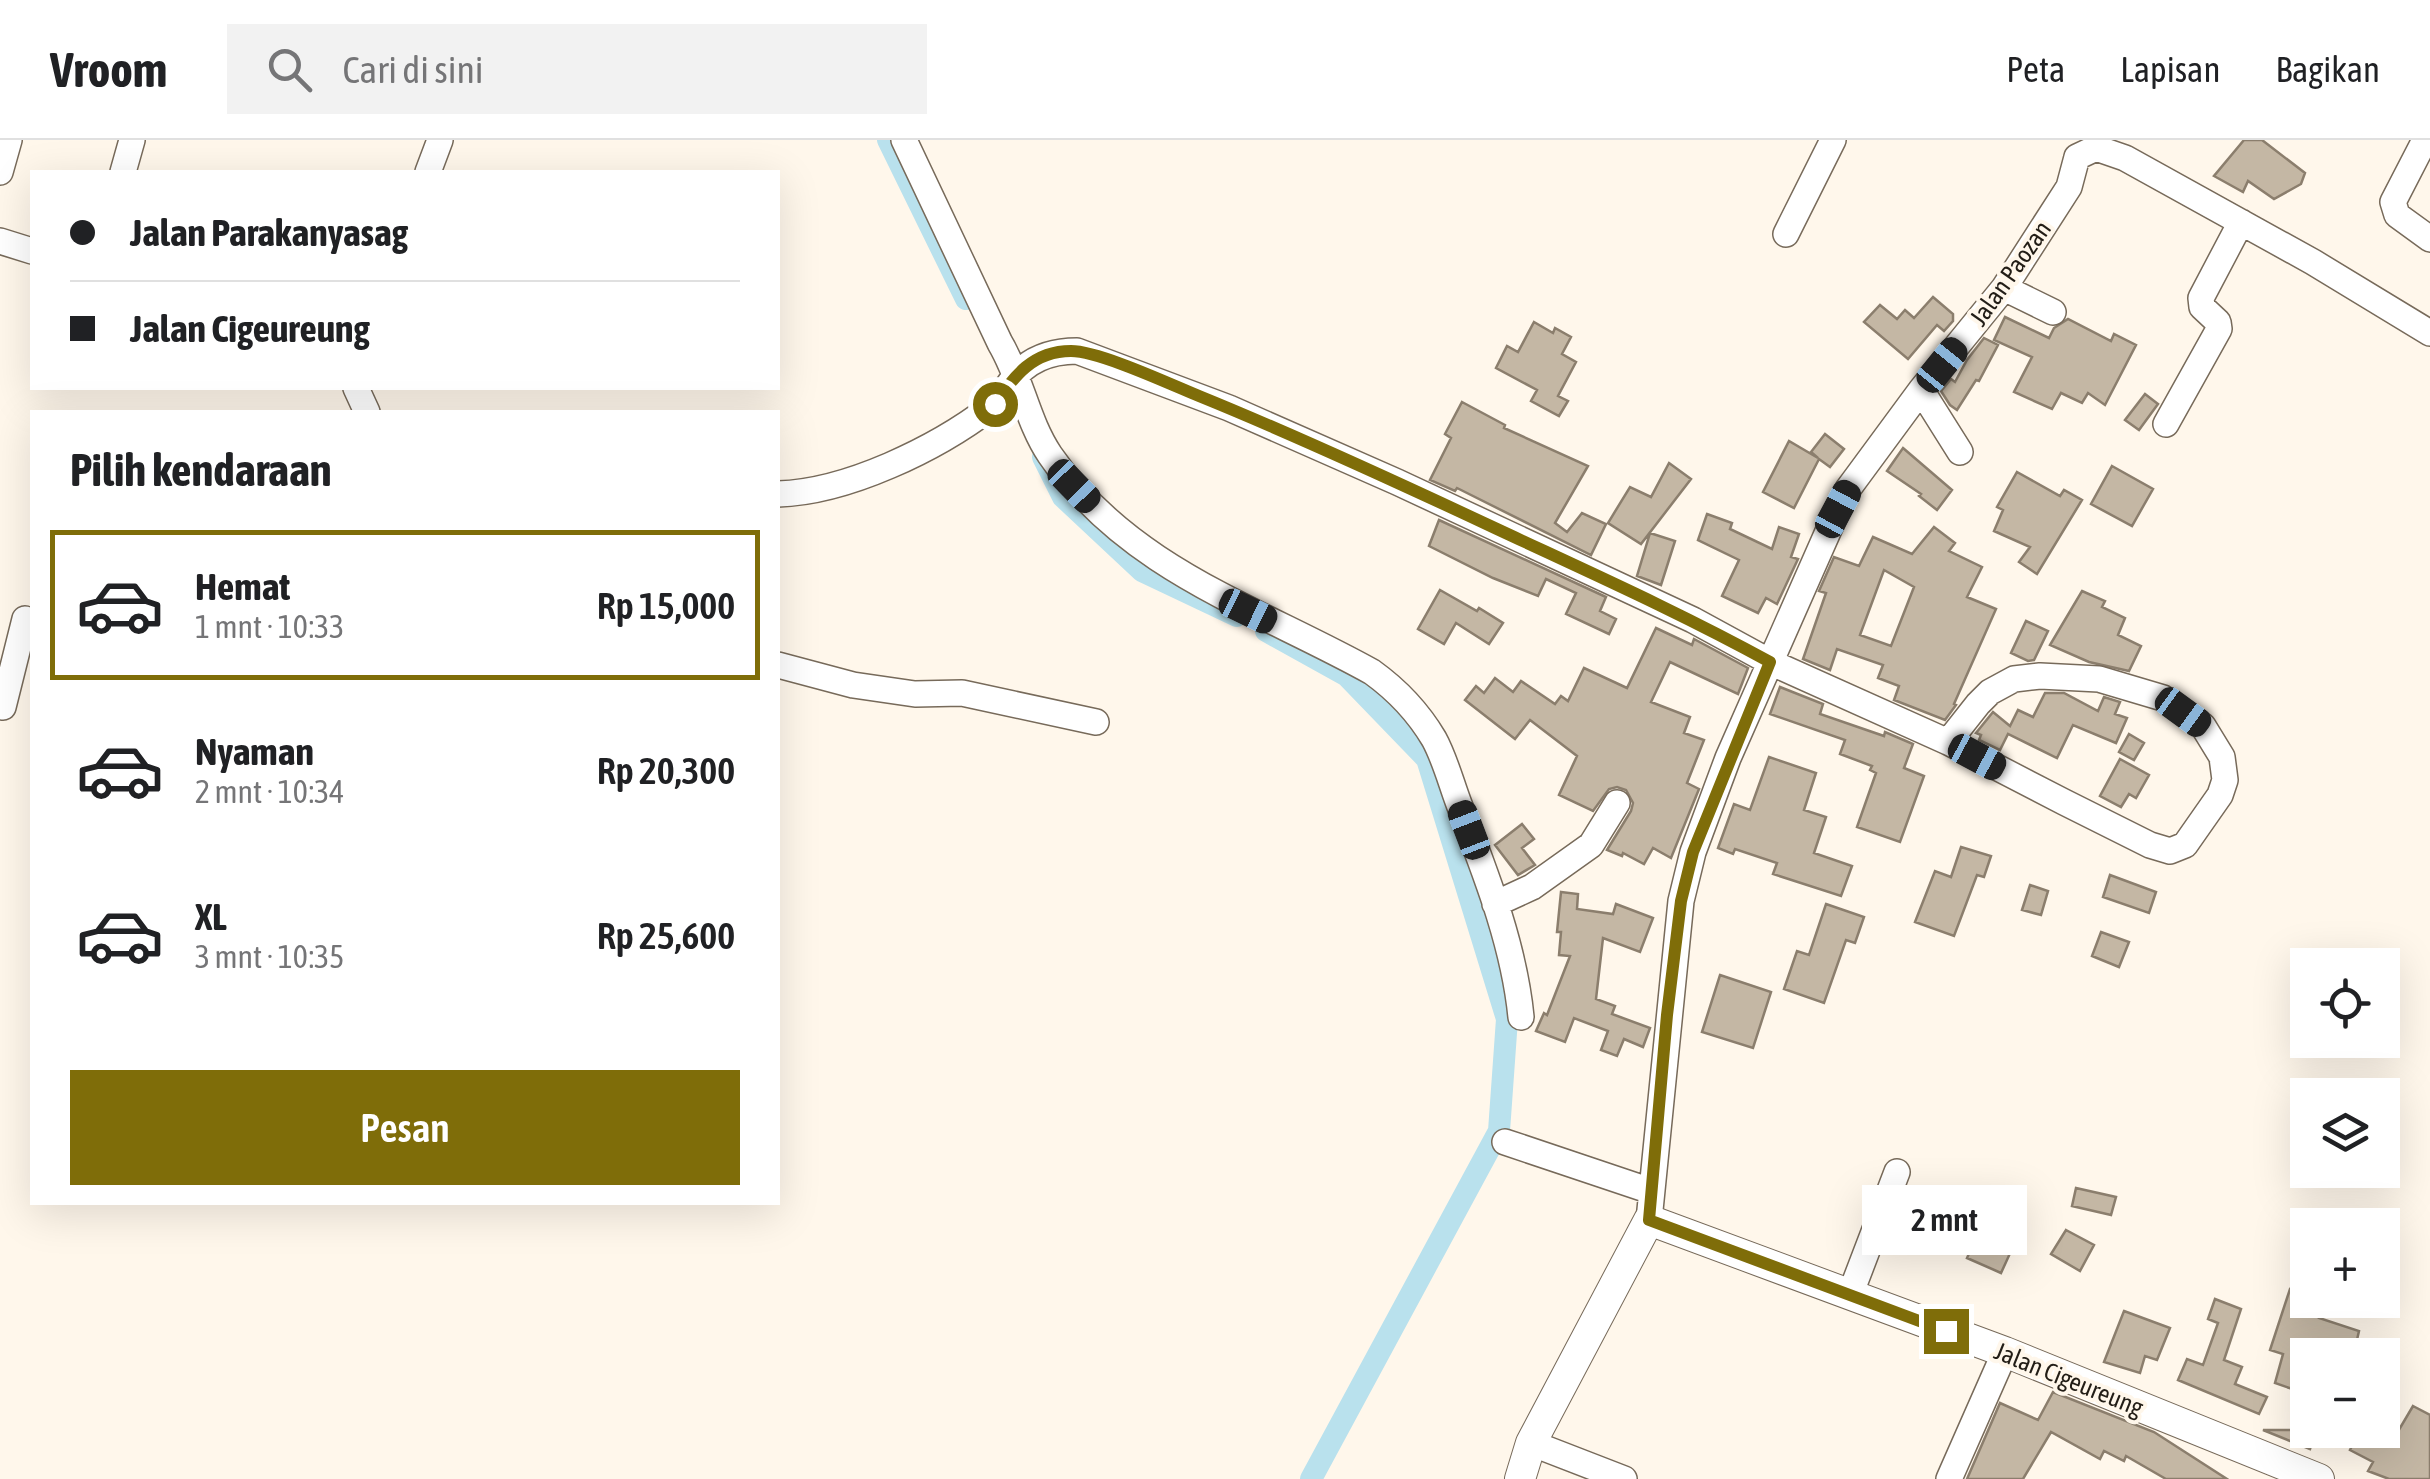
<!DOCTYPE html>
<html lang="id">
<meta charset="utf-8">
<style>
:root{--surface:#fff;--page:#f2f2f2;--text:#202124;--muted:#757577;--line:#e0e0e0;--accent:#7f6d09}
body{margin:0;font-family:"Asap Condensed",sans-serif;background:var(--page);color:var(--text);height:100vh;display:flex;flex-direction:column;font-size:38px;white-space:nowrap}
*{box-sizing:border-box;margin:0}
p{font-size:32px;color:var(--muted)}
.icon{flex:none;width:55px;height:55px;fill:none;stroke:currentColor;stroke-width:2;stroke-linecap:round;stroke-linejoin:round}
.map{position:relative;flex:1;overflow:hidden}
.sheet{position:absolute;left:30px;top:270px;width:750px;height:795px;display:flex;flex-direction:column;background:var(--surface);border-radius:0px;box-shadow:0 10px 40px #0002}
.sheet>*{flex:none}
.hud{position:absolute;left:30px;top:30px;width:750px;height:220px;border-radius:0px;box-shadow:0 10px 40px #0002;display:grid;align-content:center;height:220px;padding:0 40px;background:var(--surface)}
.fabs{position:absolute;left:2290px;top:808px;display:grid;gap:20px}
.fabs a{display:grid;place-items:center;width:110px;height:110px;border-radius:0px;background:var(--surface);box-shadow:0 10px 40px #0002;font-size:50px}
.end{position:absolute;width:45px;height:45px;margin:-22px;border:12px solid #7f6d09;background:#fff;box-shadow:0 0 0 5px #fff}
.from{border-radius:50%}
.bubble{position:absolute;height:70px;border-radius:0px;background:var(--surface);box-shadow:0 10px 40px #0002;font-size:32px;font-weight:600;line-height:70px;text-align:center}
.car{position:absolute;width:30px;height:60px;margin:-30px -15px;border-radius:12px;box-shadow:0 0 8px 2px #0007;background:linear-gradient(#222 24%,#8ab4d8 0 40%,#222 0 76%,#8ab4d8 0 86%,#222 0)}
.hud b{display:flex;align-items:center;gap:35px;height:95px;font-size:38px}
.hud b+b{border-top:2px solid var(--line)}
.hud i{width:25px;height:25px;background:var(--text)}
ul{padding:0;list-style:none}
li{display:flex;align-items:center;gap:30px;height:150px;margin:0 20px 15px;padding:0 20px;border:5px solid transparent;border-radius:0px}
li div{flex:1}
li b{display:block;font-size:38px}
li em{font-style:normal;font-weight:600}
li.active{border-color:var(--accent)}
li>.icon{width:90px;height:90px;stroke-width:1.5}
h2{padding:0 40px;font-size:45px;line-height:120px}
.button{display:flex;gap:20px;margin-top:auto;padding:20px 40px}
.button a{flex:1;height:115px;border-radius:0px;background:var(--accent);color:#fff;font-size:40px;font-weight:600;line-height:115px;text-align:center}
header{display:flex;align-items:center;gap:60px;box-sizing:border-box;height:140px;padding:0 50px;background:var(--surface);border-bottom:2px solid var(--line)}
header strong{font-size:48px}
nav{display:flex;gap:55px;margin-inline-start:auto;font-size:35px}
.search{width:700px;height:90px;background:var(--page);display:flex;align-items:center;gap:25px;box-sizing:border-box;padding:0 35px;border-radius:0px;color:var(--muted);font-size:38px}
.map>svg:first-child{display:block}
.lines{fill:none;stroke-linecap:round;stroke-linejoin:round}
.canal{stroke:#b9e1ed;stroke-width:22}
.building{fill:#c4b7a4;stroke:#8b7e6d;stroke-width:2.5;fill-rule:evenodd}
.minor-casing{stroke:#776a5a;stroke-width:28}
.tertiary-casing{stroke:#776a5a;stroke-width:32}
.minor{stroke:#fff;stroke-width:25}
.tertiary{stroke:#fff;stroke-width:30}
.route{stroke:#7f6d09;stroke-width:12}
.labels{text-anchor:middle;dominant-baseline:central;stroke-width:8;stroke-linejoin:round;paint-order:stroke}
.street-label{font-size:25px;fill:#221d16;stroke:#fff7eb}
</style>
<header>
<strong>Vroom</strong>
<div class="search"><svg class="icon" aria-label="search" viewBox="0 0 24 24"><circle cx="10" cy="10" r="6"/><path d="M15 15l6 6"/></svg>Cari di sini</div>
<nav><a>Peta</a><a>Lapisan</a><a>Bagikan</a></nav>
</header>
<div class="map">
<svg width="2430" height="1339" viewBox="0 0 2430 1339">
<rect width="100%" height="100%" fill="#fff7eb"/>
<g class="lines">
<path class="canal" d="M 888,0 L 966,159
M 1043,317 L 1063,357 L 1142,431 L 1237,476
M 1266,491 L 1347,536 L 1427,619 L 1507,879 L 1499,991 L 1311,1339"/>
</g>
<path class="building" d="M 2244,0 L 2262,0 L 2305,33 L 2301,44 L 2274,59 L 2248,41 L 2243,52 L 2214,36 Z
M 1933,157 L 1953,174 L 1953,181 L 1944,191 L 1937,185 L 1908,219 L 1864,182 L 1880,165 L 1897,179 L 1905,170 L 1914,178 Z
M 2005,177 L 2049,198 L 2054,188 L 2068,179 L 2111,201 L 2114,194 L 2136,205 L 2105,265 L 2088,253 L 2082,263 L 2061,253 L 2052,269 L 2014,252 L 2032,217 L 1994,200 Z
M 1534,182 L 1553,193 L 1555,188 L 1571,197 L 1562,214 L 1576,222 L 1558,256 L 1568,261 L 1559,276 L 1531,261 L 1537,250 L 1496,228 L 1507,206 L 1518,212 Z
M 1984,198 L 1998,205 L 1979,241 L 1976,240 L 1957,270 L 1950,265 L 1941,251 L 1951,239 L 1955,242 L 1967,220 Z
M 2145,254 L 2158,264 L 2139,290 L 2125,280 Z
M 1462,262 L 1505,285 L 1504,288 L 1588,326 L 1555,383 L 1567,392 L 1582,373 L 1606,384 L 1591,415 L 1457,348 L 1455,351 L 1430,340 L 1451,298 L 1445,294 Z
M 1825,294 L 1844,309 L 1830,327 L 1819,319 L 1794,368 L 1763,352 L 1789,301 L 1818,318 L 1811,312 Z
M 1903,308 L 1952,350 L 1937,370 L 1919,356 L 1921,354 L 1887,331 Z
M 1669,323 L 1691,339 L 1641,404 L 1608,383 L 1630,347 L 1651,357 Z
M 2112,326 L 2153,349 L 2132,386 L 2091,364 Z
M 2017,332 L 2060,356 L 2064,350 L 2082,360 L 2037,434 L 2019,422 L 2030,407 L 1994,391 L 2003,370 L 1997,367 Z
M 1707,374 L 1732,383 L 1730,389 L 1772,409 L 1779,387 L 1799,394 L 1791,417 L 1798,419 L 1777,464 L 1766,458 L 1758,473 L 1722,456 L 1739,420 L 1698,400 Z
M 1439,380 L 1606,457 L 1600,471 L 1616,479 L 1609,494 L 1566,474 L 1576,453 L 1546,439 L 1538,456 L 1493,438 L 1429,406 Z
M 1934,387 L 1955,403 L 1949,411 L 1982,427 L 1967,457 L 1996,469 L 1954,564 L 1956,565 L 1945,580 L 1894,560 L 1899,546 L 1878,538 L 1883,525 L 1837,509 L 1830,530 L 1803,519 L 1826,453 L 1819,451 L 1834,417 L 1859,426 L 1873,397 L 1912,414 ZM 1884,430 L 1914,447 L 1891,506 L 1860,495 Z
M 1650,393 L 1675,401 L 1661,445 L 1637,436 Z
M 1440,450 L 1477,471 L 1479,468 L 1503,483 L 1489,504 L 1456,483 L 1444,504 L 1418,489 Z
M 2082,451 L 2105,461 L 2102,467 L 2125,478 L 2118,495 L 2141,506 L 2129,531 L 2089,522 L 2050,505 Z
M 2026,481 L 2048,491 L 2034,520 L 2028,521 L 2011,513 Z
M 1656,488 L 1692,505 L 1694,499 L 1748,528 L 1738,554 L 1670,522 L 1651,562 L 1690,577 L 1684,593 L 1704,600 L 1687,643 L 1699,649 L 1671,718 L 1653,708 L 1644,724 L 1623,713 L 1622,716 L 1607,710 L 1631,671 L 1633,663 L 1626,650 L 1617,647 L 1609,649 L 1593,671 L 1559,655 L 1577,616 L 1530,580 L 1515,599 L 1465,560 L 1476,546 L 1484,553 L 1495,538 L 1513,552 L 1521,541 L 1555,564 L 1561,556 L 1568,561 L 1584,528 L 1627,548 Z
M 1780,547 L 1823,564 L 1820,574 L 1884,596 L 1885,592 L 1913,604 L 1904,628 L 1924,636 L 1900,702 L 1857,687 L 1876,633 L 1870,630 L 1872,626 L 1840,614 L 1845,600 L 1770,574 Z
M 2045,553 L 2064,553 L 2098,571 L 2104,557 L 2120,562 L 2115,574 L 2127,578 L 2116,603 L 2073,585 L 2057,618 L 2008,594 L 2000,610 L 1979,600 L 1981,595 L 1976,593 L 1993,572 L 2010,586 L 2018,570 L 2033,577 Z
M 2129,594 L 2144,603 L 2134,620 L 2119,612 Z
M 1769,617 L 1816,633 L 1804,670 L 1826,677 L 1814,713 L 1852,726 L 1841,756 L 1773,734 L 1777,723 L 1735,709 L 1733,714 L 1718,708 L 1734,664 L 1750,670 Z
M 2120,619 L 2149,635 L 2136,658 L 2129,654 L 2121,667 L 2100,656 Z
M 1522,684 L 1534,699 L 1522,708 L 1535,725 L 1518,735 L 1495,705 Z
M 1961,707 L 1991,716 L 1984,737 L 1977,735 L 1954,796 L 1915,782 L 1935,731 L 1951,737 Z
M 2110,735 L 2156,752 L 2149,773 L 2103,757 Z
M 2030,745 L 2048,751 L 2041,775 L 2022,770 Z
M 1561,752 L 1578,754 L 1577,769 L 1613,774 L 1616,764 L 1653,778 L 1640,812 L 1603,798 L 1596,859 L 1615,866 L 1612,874 L 1650,888 L 1643,907 L 1624,899 L 1617,916 L 1601,910 L 1608,891 L 1574,878 L 1565,902 L 1536,891 L 1544,873 L 1547,875 L 1570,816 L 1559,815 L 1561,792 L 1557,792 Z
M 1826,764 L 1864,777 L 1855,803 L 1846,800 L 1824,863 L 1784,849 L 1797,811 L 1809,815 Z
M 2101,792 L 2129,802 L 2119,827 L 2092,816 Z
M 1720,835 L 1771,852 L 1753,908 L 1702,892 Z
M 2076,1048 L 2116,1057 L 2111,1075 L 2072,1066 Z
M 1987,1073 L 2003,1080 L 1994,1101 L 2012,1109 L 2001,1133 L 1967,1118 Z
M 2066,1090 L 2094,1105 L 2080,1131 L 2051,1114 Z
M 2290,1149 L 2308,1153 L 2308,1160 L 2325,1160 L 2319,1178 L 2359,1191 L 2354,1213 L 2343,1210 L 2341,1215 L 2308,1215 L 2298,1251 L 2275,1243 L 2283,1214 L 2270,1210 Z
M 2215,1159 L 2241,1169 L 2224,1220 L 2242,1227 L 2235,1244 L 2267,1257 L 2259,1274 L 2178,1240 L 2187,1219 L 2203,1225 L 2218,1183 L 2208,1179 Z
M 2124,1171 L 2170,1188 L 2157,1220 L 2145,1216 L 2140,1233 L 2104,1222 Z
M 2053,1252 L 2154,1292 L 2227,1339 L 2166,1339 L 2126,1316 L 2124,1321 L 2104,1311 L 2100,1319 L 2051,1292 L 2023,1339 L 1967,1339 L 2000,1263 L 2038,1280 Z
M 2413,1266 L 2430,1275 L 2430,1339 L 2389,1339 L 2368,1331 L 2373,1322 L 2350,1310 L 2360,1290 L 2386,1300 L 2389,1297 L 2393,1300 Z
M 2263,1290 L 2316,1290 L 2310,1309 Z"/>
<g class="lines">
<g class="minor-casing">
<path id="minor" d="M 904,0 L 1000,203 C 1022,240 1027,281 1050,315 C 1128,429 1257,468 1372,532 C 1397,550 1418,572 1434,599 C 1445,619 1451,643 1459,664 C 1485,732 1514,804 1521,877
M 2425,0 L 2393,62 L 2397,75 L 2430,99
M 2077,17 L 2096,8 L 2125,18 L 2313,122 L 2430,193
M 0,32 L 9,0
M 123,32 L 132,0
M 428,32 L 440,0
M 1786,94 L 1833,0
M 0,101 L 32,111
M 2004,148 L 2053,172
M 356,248 L 367,272
M 1921,250 L 1960,312
M 2166,284 L 2219,189 L 2218,182 L 2202,167 L 2201,158 L 2241,82
M 778,354 C 847,352 936,309 991,267 C 999,261 1004,251 1010,243 C 1026,220 1050,211 1077,211 L 1229,268 L 1397,342 L 1693,480 L 1770,522 L 1948,602 L 1978,564 L 1990,552 L 2014,539 L 2040,536 L 2099,539 L 2163,558 L 2203,586 L 2222,617 L 2225,640 L 2220,655 L 2185,705 L 2170,711 L 2150,705 L 2064,662 L 1948,602
M 778,525 L 853,545 L 915,554 L 962,553 L 1096,582
M 3,567 L 25,479
M 1495,764 L 1532,747 L 1591,705 L 1617,663
M 1505,1002 L 1651,1051
M 1649,1080 L 1681,761 L 1693,712 L 1728,618 L 1838,369 L 1848,349 L 1921,250 L 2004,148 L 2069,47 L 2077,17
M 1850,1155 L 1897,1032
M 1531,1303 L 1624,1339
M 1949,1339 L 2005,1212"/>
</g>
<g class="tertiary-casing">
<path id="tertiary" d="M 1520,1339 L 1531,1303 L 1649,1080 L 2005,1212 L 2319,1339"/>
</g>
<use href="#minor" class="minor"/>
<use href="#tertiary" class="tertiary"/>
</g>
<g class="lines">
<path class="route" d="M 995,264 C 1014,236 1033,211 1071,211 C 1099,211 1170,244 1199,256 C 1300,297 1399,343 1497,389 C 1589,432 1681,473 1770,522 L 1693,712 L 1681,761 L 1667,875 L 1649,1080 L 1946,1191"/>
</g>
<g class="labels">
<g class="street-label">
<text transform="translate(2010 133) rotate(-55)">Jalan Paozan</text>
<text transform="translate(2069 1239) rotate(22)">Jalan Cigeureung</text>
</g>
</g>
</svg>
<div class="fabs">
<a><svg class="icon" aria-label="locate" viewBox="0 0 24 24"><circle cx="12" cy="12" r="6"/><path d="M12 2v4M12 18v4M2 12h4M18 12h4"/></svg></a>
<a><svg class="icon" aria-label="layers" viewBox="0 0 24 24"><path d="M12 4l9 5-9 5-9-5zM3 14l9 5 9-5"/></svg></a>
<a>+</a>
<a>−</a>
</div>
<i class="end from" style="left:995px;top:264px"></i>
<i class="end" style="left:1946px;top:1191px"></i>
<div class="bubble" style="left:1862px;top:1045px;width:165px">2 mnt</div>
<i class="car" style="left:1942px;top:225px;rotate:39deg"></i>
<i class="car" style="left:1074px;top:346px;rotate:136deg"></i>
<i class="car" style="left:1838px;top:369px;rotate:28deg"></i>
<i class="car" style="left:1248px;top:471px;rotate:116deg"></i>
<i class="car" style="left:2183px;top:572px;rotate:126deg"></i>
<i class="car" style="left:1977px;top:617px;rotate:118deg"></i>
<i class="car" style="left:1469px;top:690px;rotate:339deg"></i>
<div class="hud">
<b><i class="from"></i>Jalan Parakanyasag</b>
<b><i></i>Jalan Cigeureung</b>
</div>
<section class="sheet">
<h2>Pilih kendaraan</h2>
<ul>
<li class="active"><svg class="icon" aria-label="car" viewBox="0 0 24 24"><path d="M5 17H2v-5l4-1 3-4h7l3 4 3 1v5h-3M9 17h6M6 11h13"/><circle cx="7" cy="17" r="2"/><circle cx="17" cy="17" r="2"/></svg><div><b>Hemat</b><p>1 mnt · 10:33</p></div><em>Rp 15,000</em></li>
<li><svg class="icon" aria-label="car" viewBox="0 0 24 24"><path d="M5 17H2v-5l4-1 3-4h7l3 4 3 1v5h-3M9 17h6M6 11h13"/><circle cx="7" cy="17" r="2"/><circle cx="17" cy="17" r="2"/></svg><div><b>Nyaman</b><p>2 mnt · 10:34</p></div><em>Rp 20,300</em></li>
<li><svg class="icon" aria-label="car" viewBox="0 0 24 24"><path d="M5 17H2v-5l4-1 3-4h7l3 4 3 1v5h-3M9 17h6M6 11h13"/><circle cx="7" cy="17" r="2"/><circle cx="17" cy="17" r="2"/></svg><div><b>XL</b><p>3 mnt · 10:35</p></div><em>Rp 25,600</em></li>
</ul>
<div class="button"><a>Pesan</a></div>
</section>
</div>
